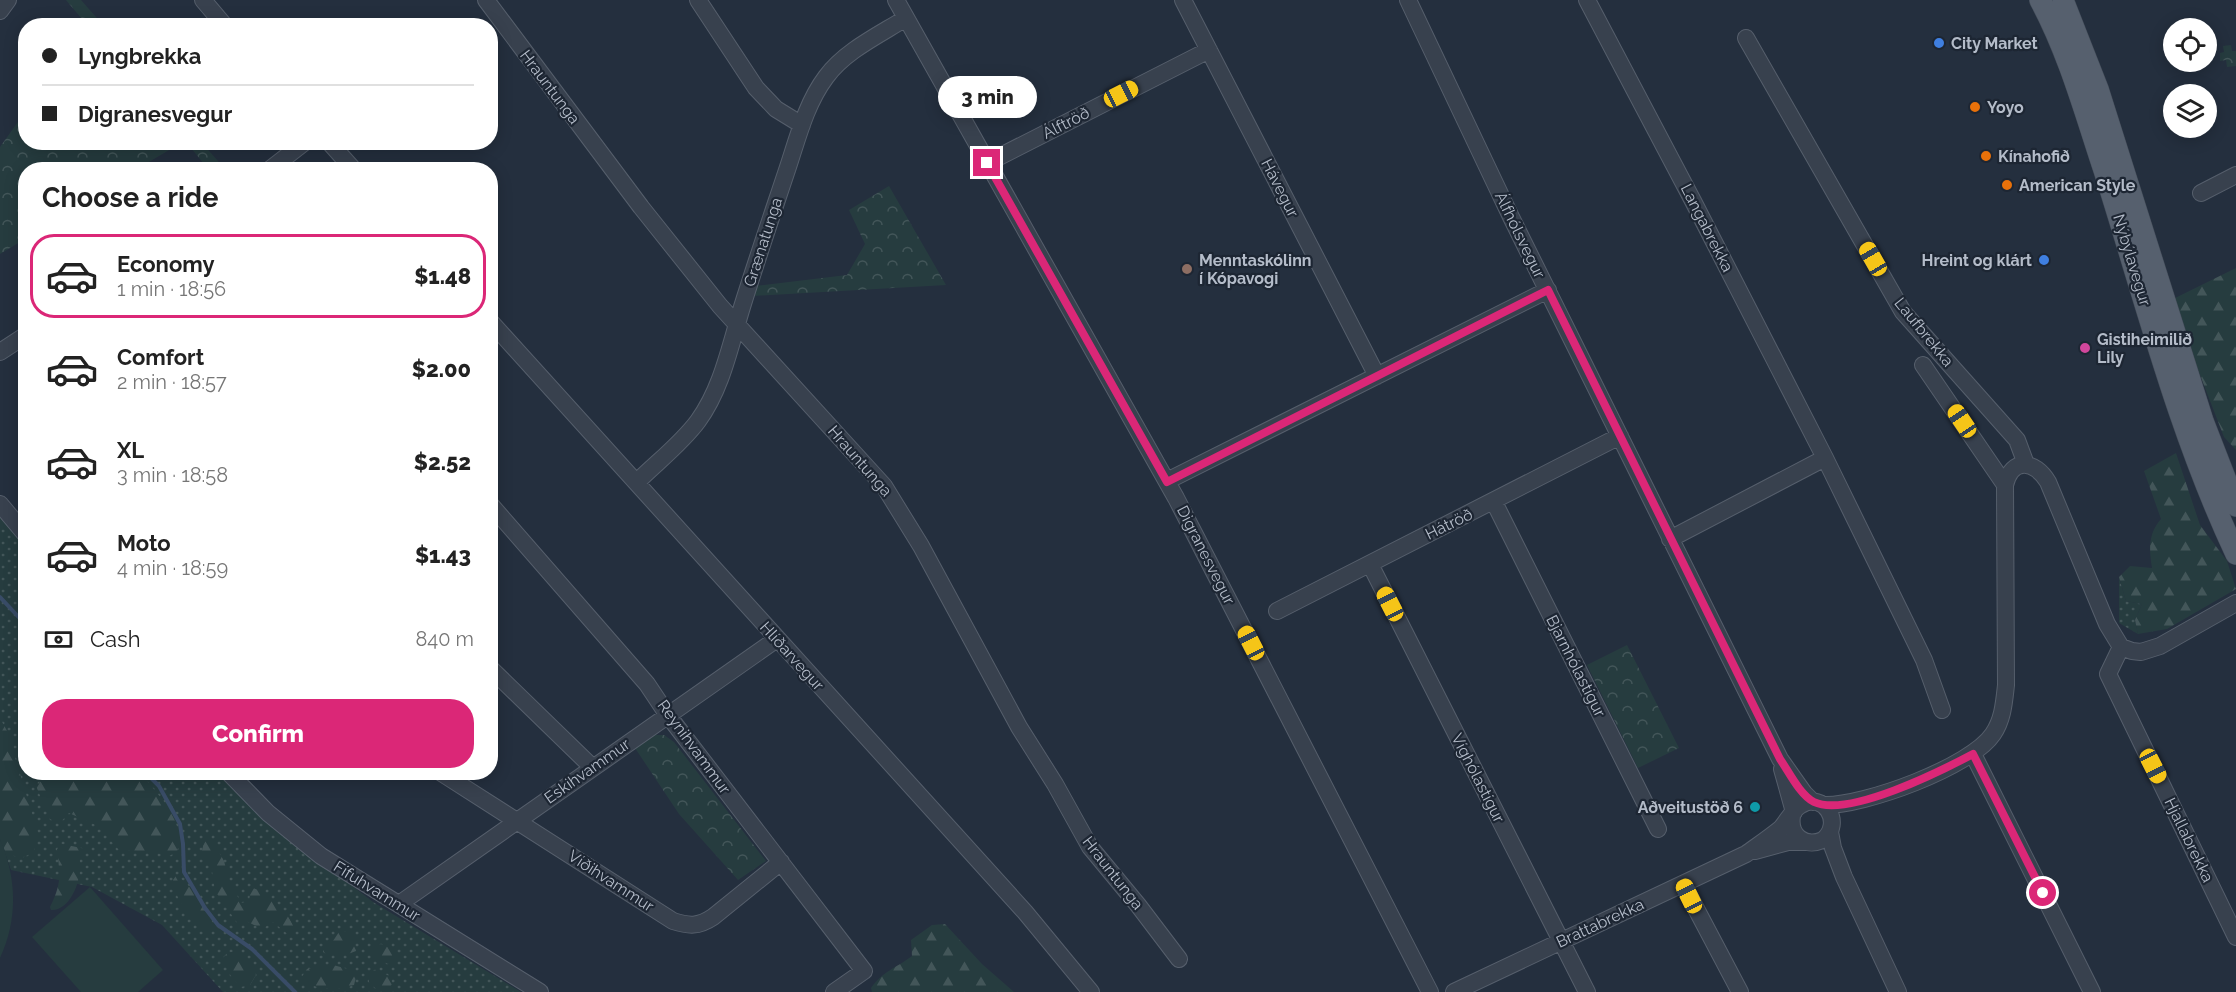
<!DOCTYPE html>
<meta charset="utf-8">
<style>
:root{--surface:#fff;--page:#f2f2f2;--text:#222;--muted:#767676;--line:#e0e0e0;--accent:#db2777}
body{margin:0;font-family:Raleway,sans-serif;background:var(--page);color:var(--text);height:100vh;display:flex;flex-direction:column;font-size:22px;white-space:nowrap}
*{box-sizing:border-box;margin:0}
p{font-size:20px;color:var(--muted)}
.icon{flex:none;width:33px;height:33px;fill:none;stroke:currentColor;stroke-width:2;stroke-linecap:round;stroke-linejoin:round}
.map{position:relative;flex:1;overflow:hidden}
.drawer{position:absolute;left:18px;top:162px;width:480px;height:618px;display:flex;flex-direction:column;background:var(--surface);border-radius:24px;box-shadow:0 3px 15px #0003}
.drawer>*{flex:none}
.guide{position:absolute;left:18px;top:18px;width:480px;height:132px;border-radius:24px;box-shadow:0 3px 15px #0003;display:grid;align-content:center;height:132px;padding:0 24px;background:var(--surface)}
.buttons{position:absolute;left:2163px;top:18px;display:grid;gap:12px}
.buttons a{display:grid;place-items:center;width:54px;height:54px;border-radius:50%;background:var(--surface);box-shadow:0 3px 15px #0003;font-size:30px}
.end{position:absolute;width:27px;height:27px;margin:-14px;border:8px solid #db2777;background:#fff;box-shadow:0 0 0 3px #fff}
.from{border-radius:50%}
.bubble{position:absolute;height:42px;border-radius:21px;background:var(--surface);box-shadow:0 3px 15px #0003;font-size:20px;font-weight:800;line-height:42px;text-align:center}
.car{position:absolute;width:18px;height:36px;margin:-18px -9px;border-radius:8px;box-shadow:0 0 4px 2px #0007;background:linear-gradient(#f5c518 24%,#345 0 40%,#f5c518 0 76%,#345 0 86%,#f5c518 0)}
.guide b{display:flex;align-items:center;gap:21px;height:57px;font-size:22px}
.guide b+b{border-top:2px solid var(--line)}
.guide i{width:15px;height:15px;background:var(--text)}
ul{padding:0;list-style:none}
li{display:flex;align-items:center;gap:18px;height:84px;margin:0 12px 9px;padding:0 12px;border:3px solid transparent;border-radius:24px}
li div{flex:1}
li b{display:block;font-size:22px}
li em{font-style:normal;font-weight:800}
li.on{border-color:var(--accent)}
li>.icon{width:54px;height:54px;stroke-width:1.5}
h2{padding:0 24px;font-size:27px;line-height:72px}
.pay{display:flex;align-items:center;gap:15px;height:66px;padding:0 24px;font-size:22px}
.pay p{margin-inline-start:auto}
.button{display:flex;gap:12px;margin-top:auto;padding:12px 24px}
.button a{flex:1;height:69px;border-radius:24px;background:var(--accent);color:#fff;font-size:24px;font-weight:800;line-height:69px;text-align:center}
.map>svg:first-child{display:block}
.grass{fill:url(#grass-dots)}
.forest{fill:url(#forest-firs)}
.park{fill:url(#park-crowns)}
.garden{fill:#263c3f}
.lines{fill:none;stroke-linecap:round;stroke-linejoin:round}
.stream{stroke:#394c67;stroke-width:4}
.minor-casing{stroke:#565f6c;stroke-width:18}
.major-casing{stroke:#414a57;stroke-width:22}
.minor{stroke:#38414e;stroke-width:16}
.major{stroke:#56606e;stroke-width:21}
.route{stroke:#db2777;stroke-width:8}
.shop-dot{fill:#3f7fe0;stroke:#1d2633;stroke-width:2}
.food-dot{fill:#e8710a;stroke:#1d2633;stroke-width:2}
.education-dot{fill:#8d6e63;stroke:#1d2633;stroke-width:2}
.hotel-dot{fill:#d1479c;stroke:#1d2633;stroke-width:2}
.culture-dot{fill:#0f9aa8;stroke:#1d2633;stroke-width:2}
.labels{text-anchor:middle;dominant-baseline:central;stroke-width:4.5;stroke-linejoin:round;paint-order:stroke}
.poi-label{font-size:16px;font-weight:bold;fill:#b4bcc9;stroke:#1d2633;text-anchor:start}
.street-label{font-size:16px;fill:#b4bcc9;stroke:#1d2633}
</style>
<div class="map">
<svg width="2236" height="992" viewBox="0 0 2236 992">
<defs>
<pattern id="grass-dots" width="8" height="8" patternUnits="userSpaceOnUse" patternTransform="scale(1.5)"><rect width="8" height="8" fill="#263c3f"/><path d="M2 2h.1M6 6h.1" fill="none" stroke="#435659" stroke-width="1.8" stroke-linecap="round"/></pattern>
<pattern id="forest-firs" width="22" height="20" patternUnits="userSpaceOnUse" patternTransform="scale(1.5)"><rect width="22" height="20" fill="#263c3f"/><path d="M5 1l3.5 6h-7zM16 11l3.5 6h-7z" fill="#435659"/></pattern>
<pattern id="park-crowns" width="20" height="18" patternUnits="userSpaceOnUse" patternTransform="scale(1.5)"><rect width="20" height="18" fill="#263c3f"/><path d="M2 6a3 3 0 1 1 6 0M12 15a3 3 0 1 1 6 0" fill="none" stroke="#435659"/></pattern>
</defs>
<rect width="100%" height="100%" fill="#242f3e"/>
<path class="grass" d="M 0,513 L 25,544 L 26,772 L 221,773 L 266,819 L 373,902 L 521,992 L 223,992 L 162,925 L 92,887 L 11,870 L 0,839 Z
M 2119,577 L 2126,601 L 2142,604 L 2135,620 L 2138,634 L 2119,623 Z"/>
<path class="forest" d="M 2236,268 L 2236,450 L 2224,437 L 2171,300 Z
M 2176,453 L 2200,525 L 2227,561 L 2236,589 L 2167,629 L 2138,634 L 2135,620 L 2142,604 L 2126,601 L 2119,577 L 2130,566 L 2152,568 C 2149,549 2148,534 2161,519 L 2144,471 Z
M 0,718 L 13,742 L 14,754 L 38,833 L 34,852 L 20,859 L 5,851 L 0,839 Z
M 35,772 L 140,773 C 154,789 187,824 178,848 C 177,853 171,855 167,857 L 156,852 L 119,850 L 98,826 L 69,813 L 59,824 L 50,819 L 36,786 L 44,778 L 34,775 Z
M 211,838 L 224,861 L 229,880 L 241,903 L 249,901 L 251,888 C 267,889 295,917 295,934 L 290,936 L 273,922 L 262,929 L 246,921 L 240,927 L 215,891 L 212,871 L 202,851 L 204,841 Z
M 62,844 L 86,849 L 87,852 L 79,857 C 84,874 72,911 51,910 L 50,907 C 62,883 60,875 57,849 Z
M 176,876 C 191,882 209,914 215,928 L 208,932 C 190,919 176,902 173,880 Z
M 945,924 L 982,964 L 1014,992 L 872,992 L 871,988 C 884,970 895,969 912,956 L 911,940 L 932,925 Z
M 349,931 L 353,934 L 356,951 L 348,954 L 326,954 L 323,952 L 323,947 L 333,941 L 339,932 Z
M 381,944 L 390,948 L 396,955 L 396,961 L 388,964 L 380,960 L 371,952 L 374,946 Z
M 232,952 C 245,957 251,963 256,975 L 250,985 L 241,987 C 231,979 227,970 223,958 L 227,953 Z
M 333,965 L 348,969 L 356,977 L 354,985 C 336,992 316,988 299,981 L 307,969 Z
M 376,969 L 391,977 L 392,984 L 388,990 L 375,988 L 369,982 L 368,974 Z"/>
<path class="park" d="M 66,0 L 81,0 L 103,25 L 87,25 Z
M 2231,45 L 2232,51 L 2236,51 L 2236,66 L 2227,67 L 2226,60 L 2220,61 L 2220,53 L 2224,52 L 2223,46 Z
M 25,112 L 26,142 L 181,143 L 137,169 L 26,170 L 25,239 L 0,254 L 0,147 Z
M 187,143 L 202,143 L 225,169 L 208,169 Z
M 889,186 L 946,285 L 753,296 L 755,286 L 847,275 L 865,244 L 849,210 Z
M 1627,645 L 1679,748 L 1638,768 L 1587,665 Z
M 655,735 L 664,735 L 674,742 L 766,861 L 738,880 L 679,814 L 635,748 Z"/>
<path class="garden" d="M 0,839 C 17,878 18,920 0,958 Z
M 90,887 L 163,970 L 138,992 L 81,992 L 32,937 Z"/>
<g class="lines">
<path class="stream" d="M 0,597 L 26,625
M 145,772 L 159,786 L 180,824 L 183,844 L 184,872 L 205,908 L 218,925 L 252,949 L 295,992"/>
<g class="minor-casing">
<path id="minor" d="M 203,0 L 225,26
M 486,0 L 641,207 L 720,306 L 884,486 L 921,546 L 1019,727 L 1055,784 L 1090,847 L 1138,905 L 1179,959
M 698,0 L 756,88 L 776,109 L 802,125
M 896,0 L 1176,498 L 1430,992
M 1183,0 L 1377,376
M 1408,0 L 1511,217 L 1780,759 L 1804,793 L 1813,802
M 1587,0 L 1693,201 L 1825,458 L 1924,660 L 1942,710
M 0,11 L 8,0
M 1746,38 L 1903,312 L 2017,440 L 2026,464
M 329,142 L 354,170
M 987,163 L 1209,50
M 269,170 L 305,142
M 2201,193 L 2236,175
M 490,321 L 1025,912 L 1091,992
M 0,352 L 26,335
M 1923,365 L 2005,485
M 1167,481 L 1548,290
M 637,482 C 657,462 681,444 698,421 C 722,388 730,346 742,307 C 756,262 771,218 786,173 C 797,141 805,105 826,77 C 845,51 879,35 906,18
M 1494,502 L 1658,829
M 0,504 L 26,535
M 490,504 L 647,684 L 667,714 L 864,971 L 834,992
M 1670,539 L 1825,458
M 1370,564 L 1587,992
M 1277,611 L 1620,436
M 2121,647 L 2108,674 L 2236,937
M 490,668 L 592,767
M 1973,754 L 2092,992
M 1782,769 L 1794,812
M 228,772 L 268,813 L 321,856 L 540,992
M 440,772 L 673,921 C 689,926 698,927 713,917 L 781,862
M 1824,805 C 1864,806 1971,767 1993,734 C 2003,719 2004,703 2006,685 L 2005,485 C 2012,457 2035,460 2048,482 L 2107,624 L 2121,647 L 2132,651 L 2141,652 L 2160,646 L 2236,603
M 1830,832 L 1833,848 L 1844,877 L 1898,992
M 1755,851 L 1788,842 L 1804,842
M 1683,884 L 1740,992
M 399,904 L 777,639
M 1454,992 L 1746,854 C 1757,846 1769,838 1780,829 C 1787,822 1792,810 1801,805 C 1824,791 1844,823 1823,840 C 1804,848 1789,835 1792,816"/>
</g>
<g class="major-casing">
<path id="major" d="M 2040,0 C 2069,54 2085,113 2104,170 C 2145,299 2178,431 2236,554
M 2063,0 L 2098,89 L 2203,421 L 2236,506"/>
</g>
<use href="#minor" class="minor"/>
<use href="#major" class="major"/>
</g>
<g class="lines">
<path class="route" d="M 987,163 L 1167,482 L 1548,290 L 1780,759 C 1789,772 1800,795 1814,802 C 1848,818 1941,771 1973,754 L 2043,893"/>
</g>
<g class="shop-dot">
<circle cx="1939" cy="43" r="6"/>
<circle cx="2044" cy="260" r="6"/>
</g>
<g class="food-dot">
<circle cx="1975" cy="107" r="6"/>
<circle cx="1986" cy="156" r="6"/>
<circle cx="2007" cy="185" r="6"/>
</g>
<circle class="education-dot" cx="1187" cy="269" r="6"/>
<circle class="hotel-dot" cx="2085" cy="348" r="6"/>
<circle class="culture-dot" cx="1755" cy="807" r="6"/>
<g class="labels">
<g class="poi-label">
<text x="1951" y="43">City Market</text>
<text x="1987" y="107">Yoyo</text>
<text x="1998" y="156">Kínahofið</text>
<text x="2019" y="185">American Style</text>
<text x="1199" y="260">Menntaskólinn<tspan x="1199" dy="18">í Kópavogi</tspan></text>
<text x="2032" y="260" text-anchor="end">Hreint og klárt</text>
<text x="2097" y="339">Gistiheimilið<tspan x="2097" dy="18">Lily</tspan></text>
<text x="1743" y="807" text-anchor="end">Aðveitustöð 6</text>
</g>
<g class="street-label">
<text transform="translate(550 87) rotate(53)">Hrauntunga</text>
<text transform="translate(1066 123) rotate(-27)">Álftröð</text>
<text transform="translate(1280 188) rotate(63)">Hávegur</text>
<text transform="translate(1707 228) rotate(63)">Langabrekka</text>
<text transform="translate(1520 235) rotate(64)">Álfhólsvegur</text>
<text transform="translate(763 242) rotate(-72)">Grænatunga</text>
<text transform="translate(2132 260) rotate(73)">Nýbýlavegur</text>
<text transform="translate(1924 332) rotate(51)">Laufbrekka</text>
<text transform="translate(860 461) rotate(49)">Hrauntunga</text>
<text transform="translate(1449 524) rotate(-26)">Hátröð</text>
<text transform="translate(1206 555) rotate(63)">Digranesvegur</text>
<text transform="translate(792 656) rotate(48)">Hlíðarvegur</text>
<text transform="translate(1576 666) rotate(63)">Bjarnhólastígur</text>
<text transform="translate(694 747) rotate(54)">Reynihvammur</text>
<text transform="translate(587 771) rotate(-35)">Eskihvammur</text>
<text transform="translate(1478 778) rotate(63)">Víghólastígur</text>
<text transform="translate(2189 840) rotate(64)">Hjallabrekka</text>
<text transform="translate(1113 873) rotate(52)">Hrauntunga</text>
<text transform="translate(611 881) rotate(33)">Víðihvammur</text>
<text transform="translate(377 891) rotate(32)">Fífuhvammur</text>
<text transform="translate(1600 923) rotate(-25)">Brattabrekka</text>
</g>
</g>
</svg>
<div class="buttons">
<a><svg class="icon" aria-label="locate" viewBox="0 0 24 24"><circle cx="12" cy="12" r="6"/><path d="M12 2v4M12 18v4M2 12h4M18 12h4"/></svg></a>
<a><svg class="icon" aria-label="layers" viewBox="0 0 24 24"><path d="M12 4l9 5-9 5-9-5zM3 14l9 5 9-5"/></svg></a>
</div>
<i class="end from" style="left:2043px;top:893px"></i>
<i class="end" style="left:987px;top:163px"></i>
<div class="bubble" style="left:938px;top:76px;width:99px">3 min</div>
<i class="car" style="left:1121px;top:94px;rotate:63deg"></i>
<i class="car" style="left:1873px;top:259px;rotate:330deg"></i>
<i class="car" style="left:1962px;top:421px;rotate:326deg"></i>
<i class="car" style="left:1390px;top:604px;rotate:333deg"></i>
<i class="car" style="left:1251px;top:643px;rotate:333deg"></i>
<i class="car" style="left:2153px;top:766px;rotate:153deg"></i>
<i class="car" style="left:1689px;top:896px;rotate:334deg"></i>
<div class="guide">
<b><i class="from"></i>Lyngbrekka</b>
<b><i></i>Digranesvegur</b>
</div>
<section class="drawer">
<h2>Choose a ride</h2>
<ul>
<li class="on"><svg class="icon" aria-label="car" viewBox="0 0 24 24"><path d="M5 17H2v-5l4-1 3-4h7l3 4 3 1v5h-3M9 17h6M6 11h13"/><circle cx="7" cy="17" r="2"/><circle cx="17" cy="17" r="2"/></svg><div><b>Economy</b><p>1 min · 18:56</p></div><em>$1.48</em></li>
<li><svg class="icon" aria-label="car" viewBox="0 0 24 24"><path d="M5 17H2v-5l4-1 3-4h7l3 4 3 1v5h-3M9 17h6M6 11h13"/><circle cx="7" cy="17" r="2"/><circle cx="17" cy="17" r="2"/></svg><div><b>Comfort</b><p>2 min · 18:57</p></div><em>$2.00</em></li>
<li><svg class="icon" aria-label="car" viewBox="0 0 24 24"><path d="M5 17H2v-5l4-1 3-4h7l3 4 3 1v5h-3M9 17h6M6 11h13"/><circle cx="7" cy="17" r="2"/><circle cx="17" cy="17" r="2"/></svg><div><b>XL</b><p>3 min · 18:58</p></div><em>$2.52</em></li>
<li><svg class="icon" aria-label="car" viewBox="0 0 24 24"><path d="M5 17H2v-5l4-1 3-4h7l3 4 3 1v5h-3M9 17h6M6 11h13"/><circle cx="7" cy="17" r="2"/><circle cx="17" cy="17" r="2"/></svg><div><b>Moto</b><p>4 min · 18:59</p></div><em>$1.43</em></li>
</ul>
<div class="pay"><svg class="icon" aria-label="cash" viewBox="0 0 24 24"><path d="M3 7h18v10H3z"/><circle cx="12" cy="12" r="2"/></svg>Cash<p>840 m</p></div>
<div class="button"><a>Confirm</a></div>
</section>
</div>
